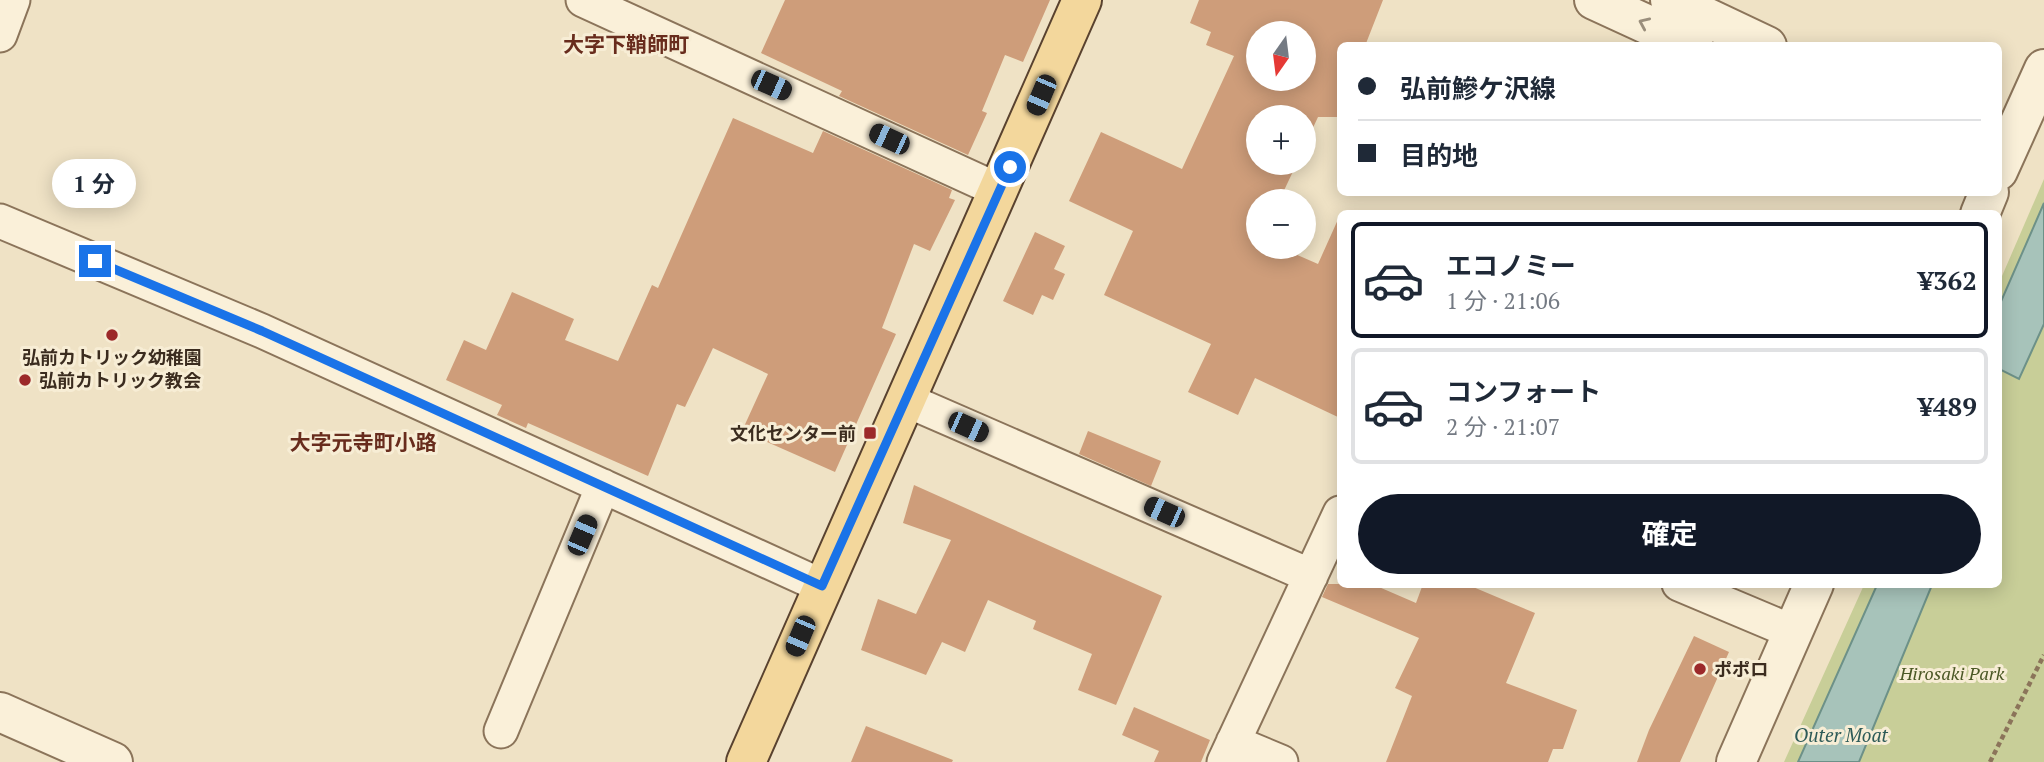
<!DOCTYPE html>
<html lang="ja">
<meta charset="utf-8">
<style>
:root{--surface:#fff;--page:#f2f2f3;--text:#1f2937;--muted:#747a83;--line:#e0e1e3;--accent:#111827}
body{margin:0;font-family:"PT Serif","Noto Sans JP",serif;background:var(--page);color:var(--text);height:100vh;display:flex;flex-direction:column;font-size:26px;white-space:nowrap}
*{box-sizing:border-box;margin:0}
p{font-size:23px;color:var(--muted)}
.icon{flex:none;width:38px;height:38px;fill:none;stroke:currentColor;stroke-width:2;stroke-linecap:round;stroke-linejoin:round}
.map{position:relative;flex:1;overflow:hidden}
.details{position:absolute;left:1337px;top:210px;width:665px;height:378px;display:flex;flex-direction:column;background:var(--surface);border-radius:10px;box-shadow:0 4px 18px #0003}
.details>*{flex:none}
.banner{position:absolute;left:1337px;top:42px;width:665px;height:154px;border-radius:10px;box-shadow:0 4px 18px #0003;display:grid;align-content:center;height:154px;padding:0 21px;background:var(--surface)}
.needle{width:46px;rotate:194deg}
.controls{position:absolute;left:1246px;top:21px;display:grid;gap:14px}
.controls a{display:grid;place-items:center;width:70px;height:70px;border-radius:50%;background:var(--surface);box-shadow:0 4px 18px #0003;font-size:35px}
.end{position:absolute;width:32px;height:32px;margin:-16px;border:9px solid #1a73e8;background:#fff;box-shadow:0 0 0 4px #fff}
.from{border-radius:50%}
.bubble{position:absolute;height:49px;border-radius:24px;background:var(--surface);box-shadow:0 4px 18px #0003;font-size:23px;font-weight:700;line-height:49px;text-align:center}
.car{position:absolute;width:21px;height:42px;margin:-21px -10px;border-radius:9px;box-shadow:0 0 5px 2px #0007;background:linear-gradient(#222 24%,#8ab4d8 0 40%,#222 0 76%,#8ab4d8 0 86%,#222 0)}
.banner b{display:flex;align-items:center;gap:24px;height:66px;font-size:26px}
.banner b+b{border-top:2px solid var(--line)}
.banner i{width:18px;height:18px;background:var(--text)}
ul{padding:12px 0 0;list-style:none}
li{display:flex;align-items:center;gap:21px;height:116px;margin:0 14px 10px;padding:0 7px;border:4px solid var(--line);border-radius:10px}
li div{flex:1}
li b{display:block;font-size:26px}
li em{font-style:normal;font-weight:700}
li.on{border-color:var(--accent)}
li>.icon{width:63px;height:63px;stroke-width:1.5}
.action{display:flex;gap:14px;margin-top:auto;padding:14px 21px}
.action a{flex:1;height:80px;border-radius:42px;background:var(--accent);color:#fff;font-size:28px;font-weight:700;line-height:80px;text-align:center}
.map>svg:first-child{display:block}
.green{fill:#c8ce98}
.water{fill:#a7c3ba;stroke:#6d9188;stroke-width:2}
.building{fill:#ce9d7a;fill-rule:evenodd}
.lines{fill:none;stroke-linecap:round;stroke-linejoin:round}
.minor-casing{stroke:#8b745a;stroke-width:37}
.tertiary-casing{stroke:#8b745a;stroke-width:42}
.primary-casing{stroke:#59422f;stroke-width:42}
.path{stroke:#8b745a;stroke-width:4.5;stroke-dasharray:5 3.5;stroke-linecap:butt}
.minor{stroke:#faf0d9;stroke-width:33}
.tertiary{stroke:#faf0d9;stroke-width:38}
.primary{stroke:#f3d79c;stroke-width:38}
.oneway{stroke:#9a8e7c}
.route{stroke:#1a73e8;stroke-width:9}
.poi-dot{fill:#9c292a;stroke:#f7edd5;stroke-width:2.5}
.labels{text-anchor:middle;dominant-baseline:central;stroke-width:6;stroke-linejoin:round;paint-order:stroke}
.poi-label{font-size:18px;font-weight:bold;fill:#3b2c1f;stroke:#f7edd5;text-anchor:start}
.park-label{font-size:18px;font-style:italic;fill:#4b5825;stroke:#f7edd5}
.water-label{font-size:19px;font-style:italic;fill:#2e5b58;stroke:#f7edd5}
.quarter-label{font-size:21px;font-weight:bold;fill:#682c1d;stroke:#f7edd5}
</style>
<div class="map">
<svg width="2044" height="762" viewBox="0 0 2044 762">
<rect width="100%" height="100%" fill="#efe2c5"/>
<path class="green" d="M 2044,179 L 2044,762 L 1784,762 L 1864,585 L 1998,584 L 1999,283 Z"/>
<path class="water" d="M 2044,203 L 2044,324 L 2019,379 L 1999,369 L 1999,306 Z
M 1877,585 L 1932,585 L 1859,762 L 1798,762 Z"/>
<path class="building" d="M 785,0 L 1050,0 L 1023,62 L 1005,55 L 982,111 L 987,113 L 968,155 L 839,96 L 842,91 L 761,53 Z
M 1199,0 L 1383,0 L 1365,46 L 1340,46 L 1340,117 L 1318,117 L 1304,147 L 1304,117 L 1258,117 L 1258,163 L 1297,163 L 1279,201 L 1258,201 L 1258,247 L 1279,247 L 1318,264 L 1340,215 L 1340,418 L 1255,378 L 1238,415 L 1188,392 L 1211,344 L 1104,295 L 1133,231 L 1069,201 L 1101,132 L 1182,169 L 1234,56 L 1206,45 L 1211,32 L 1190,23 ZM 1258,33 L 1304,33 L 1304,79 L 1258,79 Z
M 733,118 L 813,153 L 823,131 L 952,190 L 949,198 L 955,200 L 930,251 L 914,244 L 882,328 L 896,334 L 835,472 L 742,431 L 768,374 L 713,348 L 685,407 L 677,404 L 648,476 L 528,423 L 526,428 L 497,415 L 502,405 L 446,380 L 464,340 L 486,350 L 512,292 L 574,319 L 565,340 L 618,361 L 652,285 L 658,288 Z
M 1035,232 L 1065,246 L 1054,269 L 1065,274 L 1053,300 L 1042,295 L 1033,315 L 1003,301 Z
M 1088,431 L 1161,461 L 1151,486 L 1079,454 Z
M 914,485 L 1162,596 L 1116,705 L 1078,690 L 1092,654 L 1033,629 L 1036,621 L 988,600 L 965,652 L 942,642 L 926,675 L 861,650 L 878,599 L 916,614 L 951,540 L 903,523 Z
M 1328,584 L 1372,584 L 1416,603 L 1423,584 L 1466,584 L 1535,613 L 1506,683 L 1577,710 L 1563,749 L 1553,749 L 1548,762 L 1386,762 L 1412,696 L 1395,688 L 1419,638 L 1322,597 Z
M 1694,636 L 1729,652 L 1680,762 L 1637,762 L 1649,730 Z
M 1134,707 L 1210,740 L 1201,762 L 1154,762 L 1159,751 L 1122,735 Z
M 866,726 L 953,760 L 952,762 L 851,762 Z"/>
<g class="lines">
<g class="minor-casing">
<path id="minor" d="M 583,0 L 1000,191
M 0,35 L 13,0
M 0,221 L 262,331 L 822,586
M 904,399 L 1311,576
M 1679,584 L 1793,632
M 501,731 L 603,486
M 1233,742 L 1281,762
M 1224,762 L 1340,513"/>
</g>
<g class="tertiary-casing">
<path id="tertiary" d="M 1594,0 L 1694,46
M 1670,0 L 1767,46
M 1998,171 L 2044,69
M 1980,214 L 1989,192
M 0,712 L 113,762
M 1736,762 L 1814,584"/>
</g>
<g class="primary-casing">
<path id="primary" d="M 746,762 L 1082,0"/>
</g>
<path class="path" d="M 1990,762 L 2044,655"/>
<use href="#minor" class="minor"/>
<use href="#tertiary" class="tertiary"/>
<use href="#primary" class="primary"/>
</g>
<defs><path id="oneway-chevron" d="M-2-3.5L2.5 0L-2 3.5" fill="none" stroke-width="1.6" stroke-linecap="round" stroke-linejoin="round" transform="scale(1.75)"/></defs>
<use class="oneway" href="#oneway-chevron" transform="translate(1644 23) rotate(-156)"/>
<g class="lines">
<path class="route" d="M 95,261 L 262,331 L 822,586 L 1010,167"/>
</g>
<g class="poi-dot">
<circle cx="112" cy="335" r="7"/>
<circle cx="25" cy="380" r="7"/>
<rect x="863" y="426" width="14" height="14" rx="3.5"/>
<circle cx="1700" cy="669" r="7"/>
</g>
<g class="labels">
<g class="poi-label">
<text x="112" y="357" text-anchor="middle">弘前カトリック幼稚園</text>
<text x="39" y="380">弘前カトリック教会</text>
<text x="856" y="433" text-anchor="end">文化センター前</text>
<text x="1714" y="669">ポポロ</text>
</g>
<g class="park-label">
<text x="1952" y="673">Hirosaki Park</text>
</g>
<g class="water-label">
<text x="1841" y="734">Outer Moat</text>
</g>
<g class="quarter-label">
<text x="626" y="44">大字下鞘師町</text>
<text x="363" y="442">大字元寺町小路</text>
</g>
</g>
</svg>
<div class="controls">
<a><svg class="needle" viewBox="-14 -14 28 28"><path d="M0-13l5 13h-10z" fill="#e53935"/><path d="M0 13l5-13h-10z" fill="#747a83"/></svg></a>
<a>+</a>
<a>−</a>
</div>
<i class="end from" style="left:1010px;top:167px"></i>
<i class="end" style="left:95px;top:261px"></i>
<div class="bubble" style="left:52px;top:159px;width:84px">1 分</div>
<i class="car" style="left:771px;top:85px;rotate:114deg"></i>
<i class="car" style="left:1041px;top:95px;rotate:203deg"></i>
<i class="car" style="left:889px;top:139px;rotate:295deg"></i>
<i class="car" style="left:968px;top:427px;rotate:114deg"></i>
<i class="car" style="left:1164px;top:512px;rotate:294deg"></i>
<i class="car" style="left:582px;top:535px;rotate:23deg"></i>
<i class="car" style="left:800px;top:636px;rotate:203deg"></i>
<div class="banner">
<b><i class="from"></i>弘前鰺ケ沢線</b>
<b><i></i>目的地</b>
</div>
<section class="details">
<ul>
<li class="on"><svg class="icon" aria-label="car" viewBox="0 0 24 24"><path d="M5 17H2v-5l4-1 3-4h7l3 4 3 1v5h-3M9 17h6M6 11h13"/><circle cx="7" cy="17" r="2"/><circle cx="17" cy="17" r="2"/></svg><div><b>エコノミー</b><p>1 分 · 21:06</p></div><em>¥362</em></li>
<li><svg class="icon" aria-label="car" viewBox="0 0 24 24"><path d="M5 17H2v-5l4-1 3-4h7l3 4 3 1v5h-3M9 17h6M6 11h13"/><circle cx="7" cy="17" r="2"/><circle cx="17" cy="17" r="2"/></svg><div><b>コンフォート</b><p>2 分 · 21:07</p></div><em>¥489</em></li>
</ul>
<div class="action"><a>確定</a></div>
</section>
</div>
